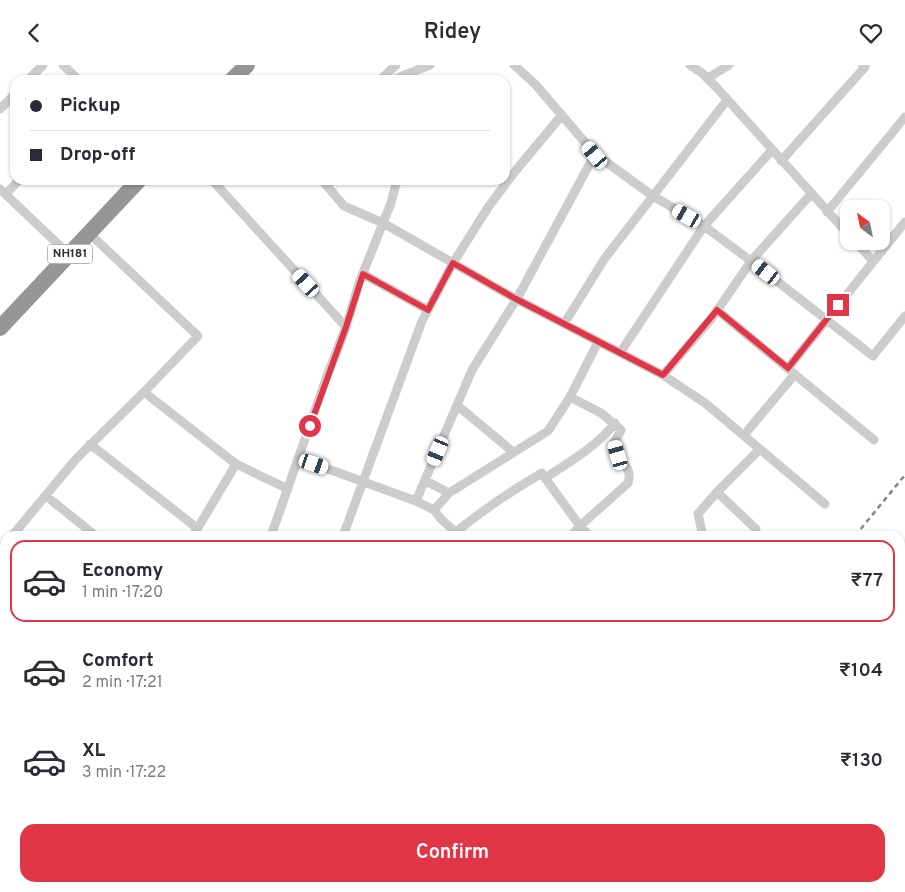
<!DOCTYPE html>
<meta charset="utf-8">
<style>
:root{--surface:#fff;--page:#f2f2f3;--text:#2b2b33;--muted:#7c7c81;--line:#e1e1e2;--accent:#e03648}
body{margin:0;font-family:Overpass,sans-serif;background:var(--page);color:var(--text);height:100vh;display:flex;flex-direction:column;font-size:19px;white-space:nowrap}
*{box-sizing:border-box;margin:0}
p{font-size:16px;color:var(--muted)}
.icon{flex:none;width:28px;height:28px;fill:none;stroke:currentColor;stroke-width:2;stroke-linecap:round;stroke-linejoin:round}
.map{position:relative;flex:1;overflow:hidden}
.sheet{position:absolute;left:0px;top:466px;width:905px;height:361px;display:flex;flex-direction:column;background:var(--surface);border-radius:15px 15px 0 0;box-shadow:0 1px 4px #0004}
.sheet>*{flex:none}
.top-card{position:absolute;left:10px;top:10px;width:500px;height:110px;border-radius:15px;box-shadow:0 1px 4px #0004;display:grid;align-content:center;height:110px;padding:0 20px;background:var(--surface)}
.needle{width:32px;rotate:327deg}
.buttons{position:absolute;left:840px;top:135px;display:grid;gap:10px}
.buttons a{display:grid;place-items:center;width:50px;height:50px;border-radius:10px;background:var(--surface);box-shadow:0 1px 4px #0004;font-size:25px}
.end{position:absolute;width:22px;height:22px;margin:-11px;border:6px solid #e03648;background:#fff;box-shadow:0 0 0 2px #fff}
.from{border-radius:50%}
.car{position:absolute;width:15px;height:30px;margin:-15px -8px;border-radius:6px;box-shadow:0 0 4px 1px #0007;background:linear-gradient(#fff 24%,#345 0 40%,#fff 0 76%,#345 0 86%,#fff 0)}
.top-card b{display:flex;align-items:center;gap:18px;height:48px;font-size:19px}
.top-card b+b{border-top:1px solid var(--line)}
.top-card i{width:12px;height:12px;background:var(--text)}
ul{padding:9px 0 0;list-style:none}
li{display:flex;align-items:center;gap:15px;height:82px;margin:0 10px 8px;padding:0 10px;border:2px solid transparent;border-radius:15px}
li div{flex:1}
li b{display:block;font-size:19px}
li em{font-style:normal;font-weight:600}
li.selected{border-color:var(--accent)}
li>.icon{width:45px;height:45px;stroke-width:1.5}
.action{display:flex;gap:10px;margin-top:auto;padding:10px 20px}
.action a{flex:1;height:58px;border-radius:15px;background:var(--accent);color:#fff;font-size:20px;font-weight:600;line-height:58px;text-align:center}
header{display:flex;justify-content:space-between;align-items:center;height:65px;padding:0 20px;background:var(--surface);font-size:22px;font-weight:600}
.map>svg:first-child{display:block}
.lines{fill:none;stroke-linecap:round;stroke-linejoin:round}
.street{stroke:#ccc;stroke-width:9}
.highway{stroke:#969696;stroke-width:16}
.rail{stroke:#848484;stroke-width:2.5;stroke-dasharray:5 4;stroke-linecap:butt}
.route{stroke:#e03648;stroke-width:6}
.labels{text-anchor:middle;dominant-baseline:central;stroke-width:5;stroke-linejoin:round;paint-order:stroke}
.shield{fill:#fff;stroke:#6d6d6d;stroke-width:1}
.shield-label{font-size:12px;font-weight:bold;fill:#2f2f2f}
</style>
<header><svg class="icon" aria-label="back" viewBox="0 0 24 24"><path d="M15 5l-7 7 7 7"/></svg>Ridey<svg class="icon" aria-label="heart" viewBox="0 0 24 24"><path d="M12 20l-8-8c-3-5 5-10 8-4 3-6 11-1 8 4z"/></svg></header>
<div class="map">
<svg width="905" height="827" viewBox="0 0 905 827">
<rect width="100%" height="100%" fill="#fff"/>
<g class="lines">
<path class="street" d="M 63,0 L 79,15
M 690,0 L 702,8 L 717,23 L 849,170
M 397,13 L 430,0
M 708,13 L 729,0
M 28,15 L 43,0
M 380,15 L 396,0
M 0,44 L 15,29
M 772,85 L 704,161 L 751,196 L 811,129
M 781,96 L 865,2 L 863,0
M 212,115 L 346,262
M 322,115 L 344,141 L 383,158 L 516,234 L 663,310 L 712,253 L 751,196 L 873,291 L 905,251
M 0,124 L 62,183
M 6,129 L 19,115
M 827,147 L 905,52
M 855,176 L 873,196
M 363,209 L 428,245
M 717,245 L 874,375
M 564,259 L 605,193 L 653,131 L 595,89
M 620,288 L 704,161 L 653,131 L 727,35
M 788,303 L 905,157
M 663,310 L 705,338 L 825,439
M 144,327 L 236,399 L 288,424
M 570,332 L 601,348 L 621,365 L 614,378 C 615,382 616,387 618,391 C 625,402 632,404 628,418 L 580,461 L 571,471
M 458,341 L 513,387
M 744,370 L 795,309
M 90,379 L 197,463
M 298,393 L 416,436 L 434,445 L 441,454 L 460,471
M 545,413 L 580,461 L 590,471
M 426,416 L 449,428 L 548,366 L 570,332 L 598,277
M 717,427 L 756,464
M 46,431 L 96,471
M 416,436 L 472,305 L 519,230 L 595,89 L 535,19 L 514,0
M 434,445 L 449,428
M 456,467 C 483,445 511,426 542,408 L 545,413 C 570,397 597,381 615,358
M 12,471 L 76,394 L 144,327 L 198,271 L 90,169
M 193,471 L 236,399
M 271,471 L 327,311 L 346,262 L 359,218 L 391,138 L 397,115
M 343,471 L 422,256 L 453,198 L 489,141 L 517,104 L 562,50
M 703,471 L 698,449 L 717,427 L 760,384
M 0,485 L 5,479
M 0,490 L 5,494
M 0,556 L 5,549
M 0,634 L 5,628
M 0,725 L 5,730
M 0,791 L 5,796
M 110,822 L 115,827
M 180,827 L 181,822
M 247,827 L 248,822
M 282,827 L 282,822
M 385,827 L 389,822"/>
<path class="highway" d="M 232,15 L 247,0
M 0,263 L 139,115"/>
<path class="rail" d="M 855,471 L 905,410
M 565,827 L 568,822"/>
</g>
<g class="lines">
<path class="route" d="M 310,361 L 346,262 L 363,209 L 428,245 L 453,198 L 516,234 L 663,310 L 717,245 L 788,303 L 838,240"/>
</g>
<g class="labels">
<rect class="shield" x="47.5" y="179.5" width="45" height="19" rx="4"/>
<g class="shield-label">
<text x="70" y="189">NH181</text>
</g>
</g>
</svg>
<div class="buttons">
<a><svg class="needle" viewBox="-14 -14 28 28"><path d="M0-13l5 13h-10z" fill="#e53935"/><path d="M0 13l5-13h-10z" fill="#7c7c81"/></svg></a>
</div>
<i class="end from" style="left:310px;top:361px"></i>
<i class="end" style="left:838px;top:240px"></i>
<i class="car" style="left:595px;top:90px;rotate:320deg"></i>
<i class="car" style="left:687px;top:151px;rotate:300deg"></i>
<i class="car" style="left:766px;top:207px;rotate:308deg"></i>
<i class="car" style="left:306px;top:218px;rotate:318deg"></i>
<i class="car" style="left:438px;top:386px;rotate:203deg"></i>
<i class="car" style="left:618px;top:390px;rotate:344deg"></i>
<i class="car" style="left:314px;top:399px;rotate:109deg"></i>
<div class="top-card">
<b><i class="from"></i>Pickup</b>
<b><i></i>Drop-off</b>
</div>
<section class="sheet">
<ul>
<li class="selected"><svg class="icon" aria-label="car" viewBox="0 0 24 24"><path d="M5 17H2v-5l4-1 3-4h7l3 4 3 1v5h-3M9 17h6M6 11h13"/><circle cx="7" cy="17" r="2"/><circle cx="17" cy="17" r="2"/></svg><div><b>Economy</b><p>1 min · 17:20</p></div><em>₹77</em></li>
<li><svg class="icon" aria-label="car" viewBox="0 0 24 24"><path d="M5 17H2v-5l4-1 3-4h7l3 4 3 1v5h-3M9 17h6M6 11h13"/><circle cx="7" cy="17" r="2"/><circle cx="17" cy="17" r="2"/></svg><div><b>Comfort</b><p>2 min · 17:21</p></div><em>₹104</em></li>
<li><svg class="icon" aria-label="car" viewBox="0 0 24 24"><path d="M5 17H2v-5l4-1 3-4h7l3 4 3 1v5h-3M9 17h6M6 11h13"/><circle cx="7" cy="17" r="2"/><circle cx="17" cy="17" r="2"/></svg><div><b>XL</b><p>3 min · 17:22</p></div><em>₹130</em></li>
</ul>
<div class="action"><a>Confirm</a></div>
</section>
</div>
